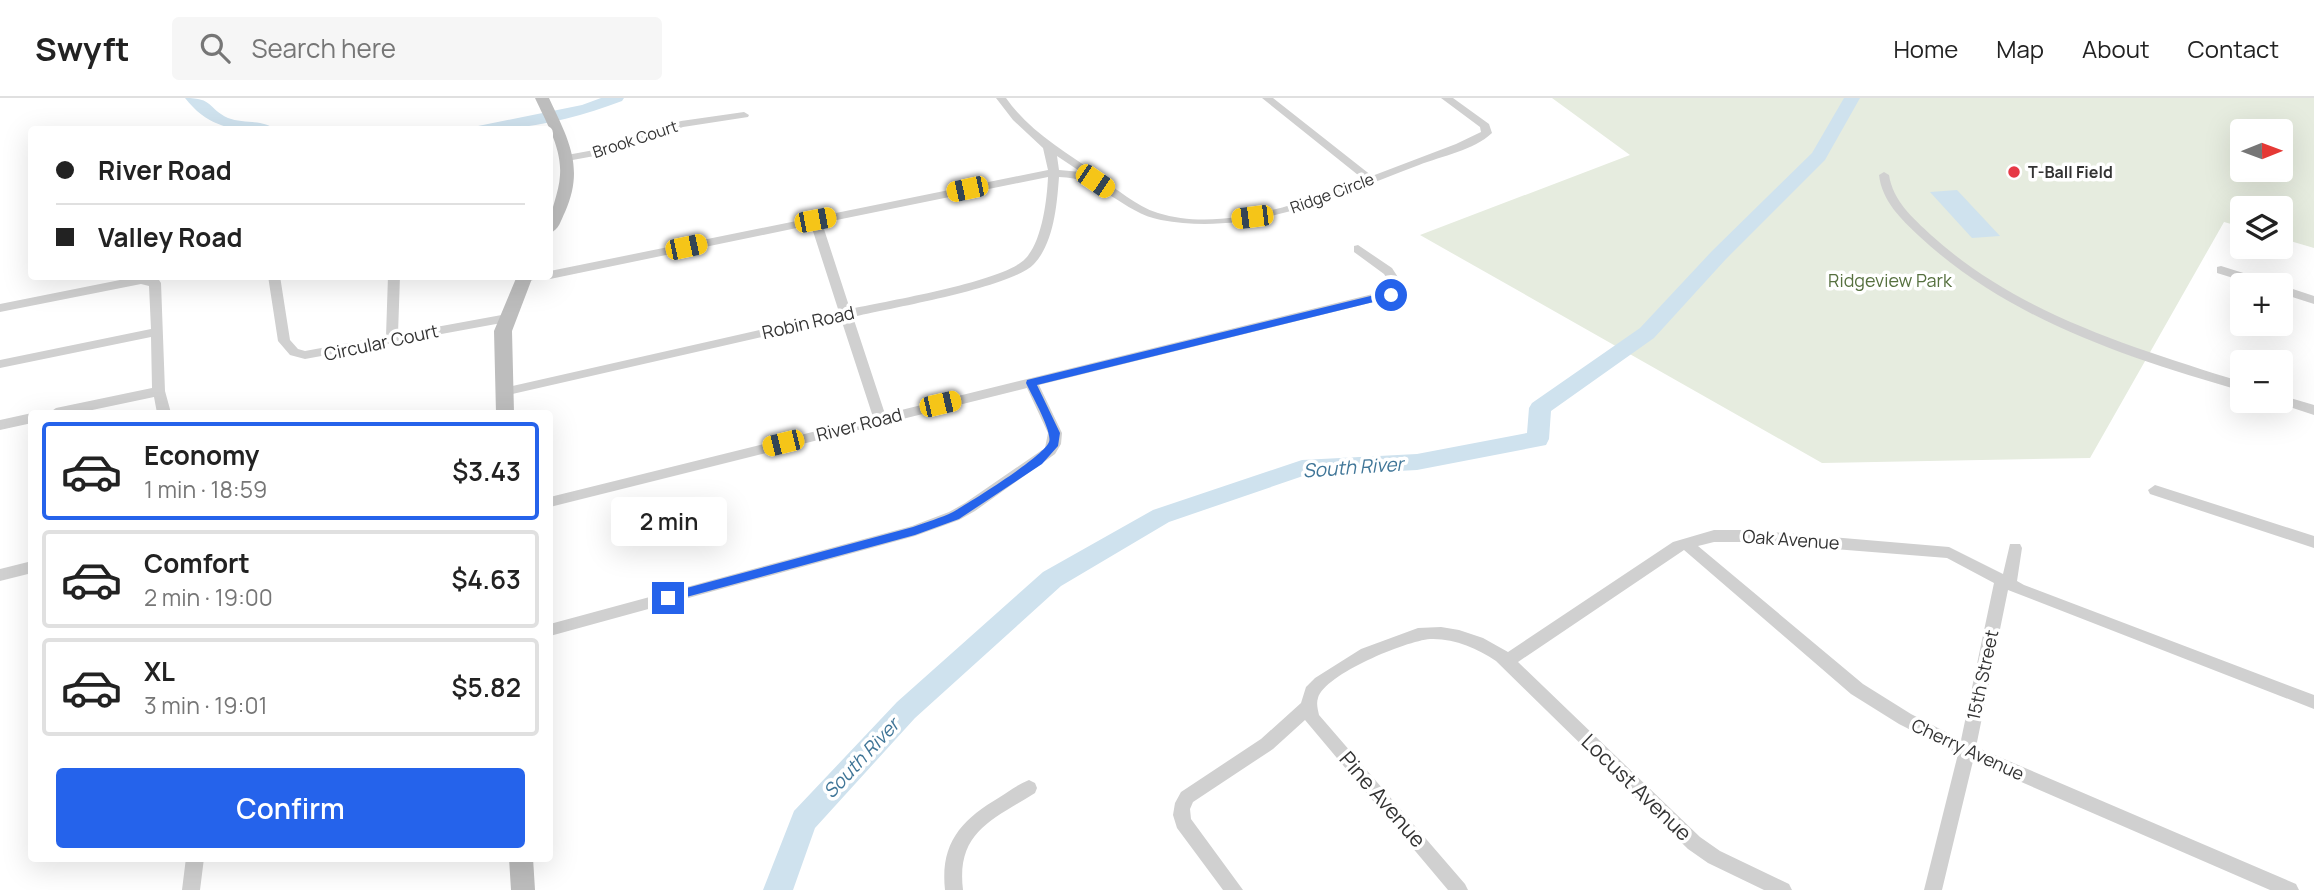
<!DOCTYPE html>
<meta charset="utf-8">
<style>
:root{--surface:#fff;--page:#f6f6f6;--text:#222;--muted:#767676;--line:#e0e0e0;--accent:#2563eb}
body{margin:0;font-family:Manrope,sans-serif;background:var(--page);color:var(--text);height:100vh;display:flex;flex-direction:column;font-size:26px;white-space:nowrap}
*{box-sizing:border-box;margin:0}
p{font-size:23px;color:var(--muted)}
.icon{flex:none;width:38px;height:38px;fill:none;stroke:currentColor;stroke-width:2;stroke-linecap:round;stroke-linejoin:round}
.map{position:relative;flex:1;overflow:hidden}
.side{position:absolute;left:28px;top:312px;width:525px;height:452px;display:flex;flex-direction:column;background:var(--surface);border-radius:7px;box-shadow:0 7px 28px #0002}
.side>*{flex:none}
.guide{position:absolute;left:28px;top:28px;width:525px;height:154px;border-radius:7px;box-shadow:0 7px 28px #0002;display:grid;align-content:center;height:154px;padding:0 28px;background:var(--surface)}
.needle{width:46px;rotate:89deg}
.fabs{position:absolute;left:2230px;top:21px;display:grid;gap:14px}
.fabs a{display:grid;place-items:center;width:63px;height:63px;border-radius:7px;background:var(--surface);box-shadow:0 7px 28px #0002;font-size:35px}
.end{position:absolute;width:32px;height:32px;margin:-16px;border:9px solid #2563eb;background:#fff;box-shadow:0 0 0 4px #fff}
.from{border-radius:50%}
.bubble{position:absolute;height:49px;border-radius:7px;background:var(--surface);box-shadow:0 7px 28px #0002;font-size:23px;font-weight:600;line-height:49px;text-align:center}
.car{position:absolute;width:21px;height:42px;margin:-21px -10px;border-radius:9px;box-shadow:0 0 5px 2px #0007;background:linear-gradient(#f5c518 24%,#345 0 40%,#f5c518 0 76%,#345 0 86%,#f5c518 0)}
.guide b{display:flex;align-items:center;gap:24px;height:66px;font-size:26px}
.guide b+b{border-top:2px solid var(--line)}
.guide i{width:18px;height:18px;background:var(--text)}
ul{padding:12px 0 0;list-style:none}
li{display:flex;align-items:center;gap:21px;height:98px;margin:0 14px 10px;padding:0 14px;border:4px solid var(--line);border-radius:7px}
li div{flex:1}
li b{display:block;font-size:26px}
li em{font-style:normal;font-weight:600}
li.active{border-color:var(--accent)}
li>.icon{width:63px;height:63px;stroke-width:1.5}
.primary-button{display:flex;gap:14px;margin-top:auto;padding:14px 28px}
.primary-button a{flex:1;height:80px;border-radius:7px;background:var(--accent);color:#fff;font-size:28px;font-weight:600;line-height:80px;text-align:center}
header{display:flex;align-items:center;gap:42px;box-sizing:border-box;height:98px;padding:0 35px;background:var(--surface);border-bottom:2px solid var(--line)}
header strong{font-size:33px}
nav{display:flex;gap:38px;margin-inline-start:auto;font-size:24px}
.search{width:490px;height:63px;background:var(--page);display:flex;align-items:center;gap:18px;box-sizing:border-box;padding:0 24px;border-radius:7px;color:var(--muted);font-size:26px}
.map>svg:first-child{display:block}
.green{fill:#e6ecdf;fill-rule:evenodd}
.water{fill:#cfe2ee}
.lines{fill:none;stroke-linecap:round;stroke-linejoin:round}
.river{fill:#cfe2ee;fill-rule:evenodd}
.street{fill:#d0d0d0;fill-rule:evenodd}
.secondary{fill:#bdbdbd;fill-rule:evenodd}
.route{fill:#2563eb}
.poi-dot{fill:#e63946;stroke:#fff;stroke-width:2.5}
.labels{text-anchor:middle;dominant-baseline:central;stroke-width:7;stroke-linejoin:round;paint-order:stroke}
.far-street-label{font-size:16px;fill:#333;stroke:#fff}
.far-poi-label{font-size:16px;font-weight:bold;fill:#333;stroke:#fff;text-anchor:start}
.park-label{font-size:18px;fill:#56703f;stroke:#fff}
.street-label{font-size:18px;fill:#333;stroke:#fff}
.water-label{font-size:19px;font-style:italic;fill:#3f7597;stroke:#fff}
.near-street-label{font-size:21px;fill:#333;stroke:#fff}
</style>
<header>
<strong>Swyft</strong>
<div class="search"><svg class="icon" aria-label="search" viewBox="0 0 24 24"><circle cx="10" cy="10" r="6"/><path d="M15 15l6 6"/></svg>Search here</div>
<nav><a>Home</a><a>Map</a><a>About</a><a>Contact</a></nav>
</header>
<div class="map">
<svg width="2314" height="792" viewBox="0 0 2314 792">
<rect width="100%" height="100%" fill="#fff"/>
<path class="green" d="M 1552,0 L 2314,0 L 2314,150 L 2280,140 L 2280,110 L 2242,110 L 2242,129 L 2224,124 L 2090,360 L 1822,365 L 1420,137 L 1630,57 ZM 2242,33 L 2280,33 L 2280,72 L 2242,72 Z"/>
<path class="water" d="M 1957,92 L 2000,138 L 1972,140 L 1930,94 Z"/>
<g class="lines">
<path class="river" d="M 185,0 C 214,0 207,10 228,20 C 243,26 264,21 276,32 C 237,32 211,33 185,0 Z
M 601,0 L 624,0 L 622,3 C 575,21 526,32 476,32 L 478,28 L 582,7 Z
M 1844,0 L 1860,0 L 1825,62 L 1726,161 L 1654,240 L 1551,313 L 1549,341 L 1546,347 L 1417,372 L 1303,378 L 1169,424 L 1061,488 L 915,620 L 815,730 L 793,792 L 763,792 L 794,713 L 897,604 L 1043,474 L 1153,412 L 1302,362 L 1417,356 L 1527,335 L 1529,310 L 1532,305 L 1640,230 L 1712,153 L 1812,55 Z"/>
<path class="street" d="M 996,0 L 1006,0 C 1029,33 1064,53 1097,76 L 1097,80 C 1118,90 1135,108 1158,115 C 1222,135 1303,105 1363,81 L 1262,0 L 1273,0 L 1372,78 L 1456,46 L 1481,34 L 1480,29 L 1441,0 L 1453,0 L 1489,26 L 1492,35 C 1474,52 1442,58 1419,67 C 1336,98 1252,139 1161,122 C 1123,115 1100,79 1059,79 C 1057,106 1054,145 1034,166 C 1011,190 890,210 853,219 L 885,316 L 1389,192 L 1391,187 L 1384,176 L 1354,154 L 1354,148 L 1358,147 L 1392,170 L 1403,187 L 1398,198 L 1039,287 L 1062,335 L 1061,346 L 1055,356 L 975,413 L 959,422 L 915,438 L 550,538 L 550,526 L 912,428 L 949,414 L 965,405 L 1045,350 L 1048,335 L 1027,290 L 550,409 L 550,399 L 873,319 L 841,221 L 504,298 L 497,294 L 504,290 L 839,214 L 811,127 L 550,181 L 545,179 L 525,184 L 519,180 L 550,178 L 550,173 L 1048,72 L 1043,50 L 1013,22 ZM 1057,58 L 1081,74 L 1059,72 ZM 1048,79 C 1047,102 1042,144 1025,161 C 1003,184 886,203 850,211 L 822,125 Z
M 744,14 L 749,17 L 748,19 L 683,29 L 611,55 L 567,63 L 562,60 L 567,57 L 605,50 L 681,23 Z
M 1884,74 L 1889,77 C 1893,103 1913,120 1931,137 C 2018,216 2132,249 2242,284 L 2242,293 C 2127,260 2008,221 1919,138 C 1901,121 1882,103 1879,77 Z
M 2221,168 L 2272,184 L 2274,187 L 2256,187 L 2217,175 L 2217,169 Z
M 140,178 L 159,182 L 161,185 L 165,293 L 171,315 L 157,315 L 154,299 L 78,315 L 49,315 L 56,310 L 152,290 L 151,239 L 0,270 L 0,262 L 151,231 L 149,188 L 141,186 L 0,214 L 0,206 Z
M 268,178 L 280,178 L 290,242 L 298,251 L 305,253 L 386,238 L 388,178 L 400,178 L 398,236 L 507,216 L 513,220 L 507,224 L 305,261 L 290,257 L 278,243 Z
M 2280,187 L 2284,188 L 2314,198 L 2314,206 L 2280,195 Z
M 2280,297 L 2314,307 L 2314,317 L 2275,304 L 2280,303 Z
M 32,315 L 32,325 L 0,332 L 0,322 Z
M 2155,387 L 2314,438 L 2314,450 L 2150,396 L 2148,392 Z
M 1714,432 L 1748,432 L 1949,449 L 2003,476 L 2010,446 L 2020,446 L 2022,450 L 2017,483 L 2024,487 L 2314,597 L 2314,611 L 2008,492 L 1976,649 L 2296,786 L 2299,792 L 2270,792 L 1973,663 L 1942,792 L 1924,792 L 1958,656 L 1899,626 L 1851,596 L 1684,452 L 1518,564 L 1700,739 L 1720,753 L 1789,786 L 1792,792 L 1764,792 L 1708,765 L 1688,751 L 1496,563 C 1477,550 1454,540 1430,541 C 1406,543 1325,576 1318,600 C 1316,606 1318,612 1319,617 L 1465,786 L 1468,792 L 1448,792 L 1305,622 L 1273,651 L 1193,704 L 1190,711 L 1191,721 L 1243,792 L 1223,792 L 1177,730 L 1173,717 L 1175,705 L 1181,694 L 1261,641 L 1301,605 L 1306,589 L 1315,580 L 1361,551 L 1418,530 L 1441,529 L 1459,532 L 1483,540 L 1508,554 L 1673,444 ZM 1714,444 L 1748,444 L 1947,460 L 1994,485 L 1961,642 L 1911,616 L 1863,586 L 1698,448 Z
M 32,463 L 32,475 L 0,483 L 0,471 Z
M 1029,682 L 1035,685 L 1037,690 L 1035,695 C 992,722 956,734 963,792 L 945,792 C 940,745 961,722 1000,699 C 1009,693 1019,686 1029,682 Z
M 186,760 L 204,760 L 200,792 L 182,792 Z"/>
<path class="secondary" d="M 535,0 L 549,0 C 568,41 585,69 565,114 C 561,122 559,132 550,135 C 548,114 559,98 560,77 C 562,50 546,24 535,0 Z
M 517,178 L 533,178 L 512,233 L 514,315 L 496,315 L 494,233 Z
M 509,760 L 533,760 L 535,792 L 511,792 Z"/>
</g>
<path class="route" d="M 1391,193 L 1394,194 L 1394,199 L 1037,287 L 1060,335 L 1058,348 L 1042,366 L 959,421 L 915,437 L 668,504 L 662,500 L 668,495 L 913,429 C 926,424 941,420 953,414 C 970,404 1042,360 1049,344 C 1053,334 1031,296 1026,285 L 1027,282 Z"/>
<circle class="poi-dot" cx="2014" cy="74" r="7"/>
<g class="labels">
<g class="far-street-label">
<text transform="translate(635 41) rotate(-18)">Brook Court</text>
<text transform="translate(1332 95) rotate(-20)">Ridge Circle</text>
</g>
<g class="far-poi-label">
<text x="2028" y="74">T-Ball Field</text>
</g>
<g class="park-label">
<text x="1890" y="182">Ridgeview Park</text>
</g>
<g class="street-label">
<text transform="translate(808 224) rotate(-13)">Robin Road</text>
<text transform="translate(381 244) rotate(-12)">Circular Court</text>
<text transform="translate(859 326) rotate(-14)">River Road</text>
<text transform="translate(1791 441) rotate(4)">Oak Avenue</text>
<text transform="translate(1982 577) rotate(-78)">15th Street</text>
<text transform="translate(1968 651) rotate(25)">Cherry Avenue</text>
</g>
<g class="water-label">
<text transform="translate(1353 369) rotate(-4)">South River</text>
<text transform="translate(861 660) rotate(-47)">South River</text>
</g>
<g class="near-street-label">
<text transform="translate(1637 689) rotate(44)">Locust Avenue</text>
<text transform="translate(1383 701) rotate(49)">Pine Avenue</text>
</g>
</g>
</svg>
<div class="fabs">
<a><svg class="needle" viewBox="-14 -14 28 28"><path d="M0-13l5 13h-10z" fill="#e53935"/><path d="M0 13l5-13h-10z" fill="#767676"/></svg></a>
<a><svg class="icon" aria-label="layers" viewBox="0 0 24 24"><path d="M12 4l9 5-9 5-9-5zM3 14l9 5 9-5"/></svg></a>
<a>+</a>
<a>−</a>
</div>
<i class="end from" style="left:1391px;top:197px"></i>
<i class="end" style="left:668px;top:500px"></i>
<div class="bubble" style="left:611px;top:399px;width:116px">2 min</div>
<i class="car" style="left:1095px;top:83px;rotate:124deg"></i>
<i class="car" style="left:967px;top:91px;rotate:258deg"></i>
<i class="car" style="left:1252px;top:119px;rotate:263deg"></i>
<i class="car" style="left:815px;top:122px;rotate:79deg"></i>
<i class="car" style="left:686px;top:149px;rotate:78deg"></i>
<i class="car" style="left:940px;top:306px;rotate:77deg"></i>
<i class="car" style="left:783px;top:345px;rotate:256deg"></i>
<div class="guide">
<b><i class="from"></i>River Road</b>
<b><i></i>Valley Road</b>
</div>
<section class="side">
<ul>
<li class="active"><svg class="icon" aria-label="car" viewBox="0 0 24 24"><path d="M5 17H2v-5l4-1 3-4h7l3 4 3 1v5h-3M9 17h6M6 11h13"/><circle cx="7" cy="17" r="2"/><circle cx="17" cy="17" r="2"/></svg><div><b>Economy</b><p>1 min · 18:59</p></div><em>$3.43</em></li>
<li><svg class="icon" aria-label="car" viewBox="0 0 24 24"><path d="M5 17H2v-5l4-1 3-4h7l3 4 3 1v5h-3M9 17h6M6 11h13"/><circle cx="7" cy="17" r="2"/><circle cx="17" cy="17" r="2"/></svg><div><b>Comfort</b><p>2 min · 19:00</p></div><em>$4.63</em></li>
<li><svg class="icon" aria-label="car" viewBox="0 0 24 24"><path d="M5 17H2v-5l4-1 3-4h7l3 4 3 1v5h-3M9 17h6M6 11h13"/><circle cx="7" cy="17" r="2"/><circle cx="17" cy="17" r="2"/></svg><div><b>XL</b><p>3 min · 19:01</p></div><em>$5.82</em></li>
</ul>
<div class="primary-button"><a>Confirm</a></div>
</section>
</div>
